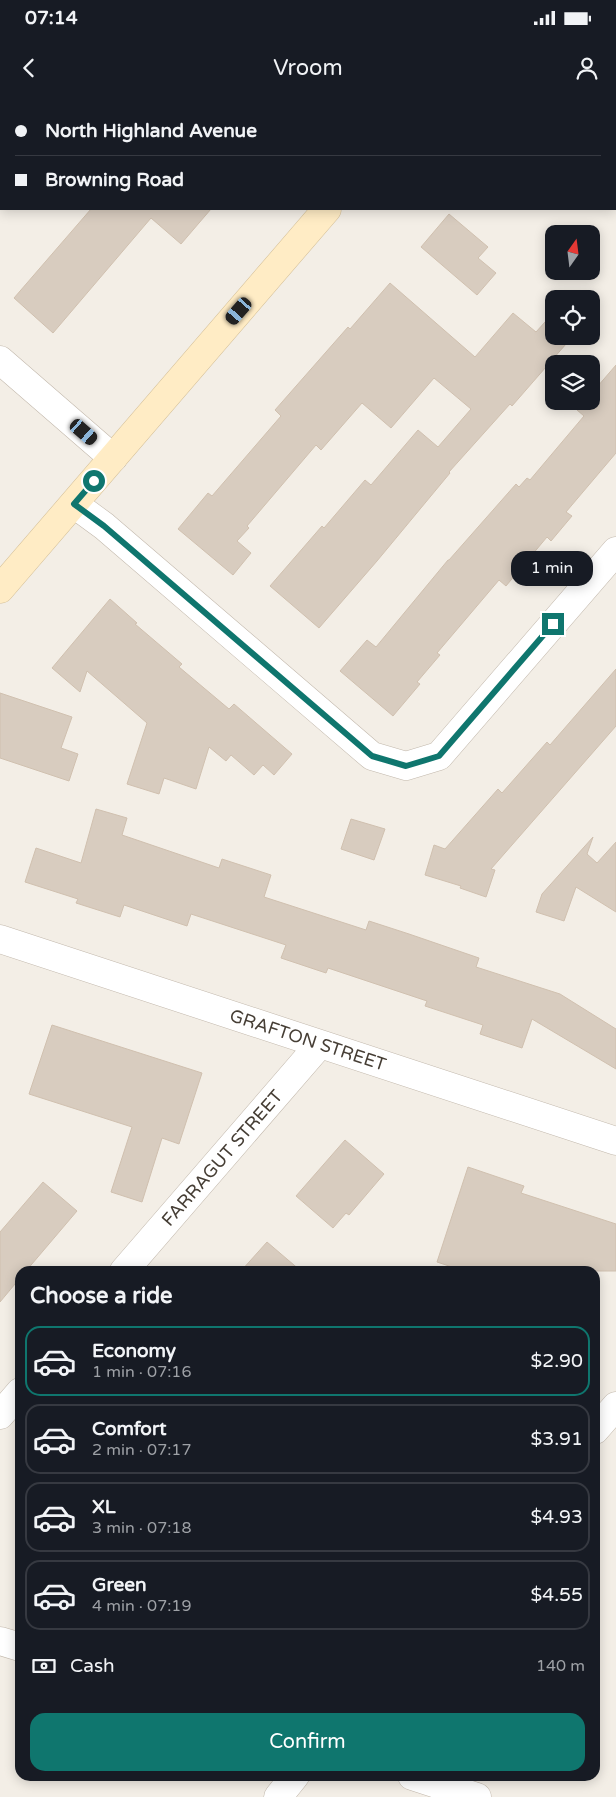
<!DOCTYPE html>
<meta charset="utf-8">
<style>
:root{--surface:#171b24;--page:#20242c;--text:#f1f3f6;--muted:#9ea1a6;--line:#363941;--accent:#0f766e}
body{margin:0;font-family:"Varela Round",sans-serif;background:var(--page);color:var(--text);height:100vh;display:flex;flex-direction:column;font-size:19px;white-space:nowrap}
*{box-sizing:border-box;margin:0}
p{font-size:16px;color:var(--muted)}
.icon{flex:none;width:28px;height:28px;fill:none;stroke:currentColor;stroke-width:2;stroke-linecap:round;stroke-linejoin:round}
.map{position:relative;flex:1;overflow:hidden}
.panel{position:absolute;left:15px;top:1166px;width:585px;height:515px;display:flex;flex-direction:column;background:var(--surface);border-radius:15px;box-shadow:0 2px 12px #0003}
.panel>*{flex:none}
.top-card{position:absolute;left:0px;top:0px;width:616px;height:110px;box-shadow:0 2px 12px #0003;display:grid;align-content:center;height:110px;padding:0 15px;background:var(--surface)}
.needle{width:32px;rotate:14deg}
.fabs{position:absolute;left:545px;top:125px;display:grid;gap:10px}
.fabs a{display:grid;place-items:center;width:55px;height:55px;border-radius:10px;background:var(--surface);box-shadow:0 2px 12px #0003;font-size:25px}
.end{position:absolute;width:22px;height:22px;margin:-11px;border:6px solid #0f766e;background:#fff;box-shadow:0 0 0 2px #fff}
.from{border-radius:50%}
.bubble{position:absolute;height:35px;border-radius:15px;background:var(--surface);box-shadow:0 2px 12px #0003;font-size:16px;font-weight:600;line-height:35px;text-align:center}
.car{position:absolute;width:15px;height:30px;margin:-15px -8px;border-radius:6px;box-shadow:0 0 4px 1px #0007;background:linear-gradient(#222 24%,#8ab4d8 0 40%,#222 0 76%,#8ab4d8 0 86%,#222 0)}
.top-card b{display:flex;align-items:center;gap:18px;height:48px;font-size:19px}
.top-card b+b{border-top:1px solid var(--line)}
.top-card i{width:12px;height:12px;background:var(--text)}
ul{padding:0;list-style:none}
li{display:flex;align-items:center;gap:15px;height:70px;margin:0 10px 8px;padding:0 5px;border:2px solid var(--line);border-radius:15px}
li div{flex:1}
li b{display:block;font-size:19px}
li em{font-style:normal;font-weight:600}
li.on{border-color:var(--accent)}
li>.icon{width:45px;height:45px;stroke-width:1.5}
h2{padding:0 15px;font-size:22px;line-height:60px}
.pay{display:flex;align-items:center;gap:12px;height:55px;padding:0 15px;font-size:19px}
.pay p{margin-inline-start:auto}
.cta{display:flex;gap:10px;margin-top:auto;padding:10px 15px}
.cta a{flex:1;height:58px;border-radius:15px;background:var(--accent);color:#fff;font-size:20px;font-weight:600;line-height:58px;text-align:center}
.status{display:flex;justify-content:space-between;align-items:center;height:35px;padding:0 25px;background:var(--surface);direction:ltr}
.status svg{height:14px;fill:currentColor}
header{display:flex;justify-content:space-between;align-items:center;height:65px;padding:0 15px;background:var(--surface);font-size:22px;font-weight:600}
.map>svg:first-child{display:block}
.building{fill:#d8ccbf;stroke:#d0c0af}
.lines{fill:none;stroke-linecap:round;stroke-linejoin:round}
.minor-casing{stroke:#c2b8ac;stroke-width:29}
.secondary-casing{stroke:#d3be96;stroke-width:29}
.minor{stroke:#fff;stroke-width:28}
.secondary{stroke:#ffecc5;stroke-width:28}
.route{stroke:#0f766e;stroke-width:6}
.labels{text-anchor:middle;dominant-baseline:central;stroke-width:4.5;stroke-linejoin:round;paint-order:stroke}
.street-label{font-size:18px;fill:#463e35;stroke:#fff}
</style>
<div class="status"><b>07:14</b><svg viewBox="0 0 49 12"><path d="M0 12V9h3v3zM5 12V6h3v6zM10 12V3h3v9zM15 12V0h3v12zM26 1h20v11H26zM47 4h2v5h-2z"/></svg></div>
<header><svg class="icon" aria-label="back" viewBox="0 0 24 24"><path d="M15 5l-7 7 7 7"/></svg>Vroom<svg class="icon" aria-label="person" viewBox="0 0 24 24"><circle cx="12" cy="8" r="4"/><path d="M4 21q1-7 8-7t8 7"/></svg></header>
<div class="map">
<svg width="616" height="1697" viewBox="0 0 616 1697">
<rect width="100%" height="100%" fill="#f3eee6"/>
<path class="building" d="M 91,109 L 211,109 L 181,144 L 151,118 L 53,233 L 14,198 Z
M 449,114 L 488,147 L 478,158 L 496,173 L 477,195 L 421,147 Z
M 390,183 L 475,257 L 513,213 L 536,232 L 554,212 L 554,236 L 573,236 L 512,306 L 510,304 L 449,372 L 450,373 L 377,461 L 319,528 L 270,486 L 322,426 L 324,428 L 365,380 L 371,385 L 418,330 L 438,347 L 471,309 L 434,278 L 391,328 L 362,303 L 321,350 L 316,345 L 247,426 L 249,428 L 237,441 L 251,453 L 233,475 L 178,429 L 208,393 L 212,396 L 281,316 L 275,310 L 348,227 L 350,229 Z
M 616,265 L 616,353 L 566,412 L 572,416 L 551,441 L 547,437 L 506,486 L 499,480 L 437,553 L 440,555 L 417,582 L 420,584 L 393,616 L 340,571 L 367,540 L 376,547 L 448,460 L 449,460 L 516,384 L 519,387 L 527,378 L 530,380 L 584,316 L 577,310 L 585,301 L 591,301 L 591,294 Z
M 110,499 L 137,523 L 135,524 L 182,564 L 179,567 L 229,609 L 234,604 L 292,654 L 274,675 L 263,665 L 254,675 L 231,655 L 226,661 L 209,647 L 196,689 L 164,678 L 159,694 L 127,684 L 147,623 L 87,571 L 80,592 L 52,568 Z
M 616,569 L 616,626 L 491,769 L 495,770 L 486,797 L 460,788 L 461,786 L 425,775 L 434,745 L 445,749 L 498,689 L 502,693 L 547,642 L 550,645 Z
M 0,593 L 72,617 L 61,648 L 78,654 L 69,681 L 0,658 Z
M 96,709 L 127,718 L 122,735 L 219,768 L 222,759 L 271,775 L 264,797 L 366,830 L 369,821 L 409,834 L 479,858 L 476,867 L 560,894 L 616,929 L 616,969 L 532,919 L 522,948 L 480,934 L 483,925 L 425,906 L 427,901 L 328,868 L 326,873 L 281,858 L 286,845 L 191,814 L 187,826 L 124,805 L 120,817 L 76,803 L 78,799 L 25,782 L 36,748 L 81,763 Z
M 351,719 L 385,729 L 374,760 L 341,749 Z
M 593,737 L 587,754 L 597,763 L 616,742 L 616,812 L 576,787 L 564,821 L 536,812 L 542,794 Z
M 52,925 L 202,973 L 179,1044 L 162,1038 L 142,1102 L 111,1092 L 132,1027 L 29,994 Z
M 345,1040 L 384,1074 L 349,1115 L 346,1113 L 333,1128 L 296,1096 Z
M 468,1067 L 524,1086 L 521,1093 L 616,1124 L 616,1171 L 464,1171 L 437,1162 Z
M 43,1082 L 77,1111 L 26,1171 L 20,1171 L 20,1178 L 0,1202 L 0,1132 Z
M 267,1142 L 301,1171 L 241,1171 Z"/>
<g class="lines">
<g class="minor-casing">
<path id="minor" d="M 0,260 L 113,358
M 74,404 L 104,426 L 372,656 L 406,666 L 439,656 L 616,451
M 0,839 L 616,1041
M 124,1171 L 320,944
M 0,1315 L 20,1292
M 595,1330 L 616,1306
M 0,1541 L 20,1547
M 412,1676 L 477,1697
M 278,1697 L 295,1676"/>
</g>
<g class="secondary-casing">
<path id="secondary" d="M 419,1 L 420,0
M 0,489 L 327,109"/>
</g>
<use href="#minor" class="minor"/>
<use href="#secondary" class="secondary"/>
</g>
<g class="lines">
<path class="route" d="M 94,381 L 74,404 L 104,426 L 372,656 L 406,666 L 439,656 L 553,524"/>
</g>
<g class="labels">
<g class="street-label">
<text transform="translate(308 940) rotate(18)">GRAFTON STREET</text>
<text transform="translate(222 1058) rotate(-49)">FARRAGUT STREET</text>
</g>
</g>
</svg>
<div class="fabs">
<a><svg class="needle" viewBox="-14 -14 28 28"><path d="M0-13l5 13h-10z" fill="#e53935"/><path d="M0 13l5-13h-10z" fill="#9ea1a6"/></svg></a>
<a><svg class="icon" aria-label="locate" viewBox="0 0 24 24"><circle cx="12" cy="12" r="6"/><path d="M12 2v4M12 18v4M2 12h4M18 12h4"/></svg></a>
<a><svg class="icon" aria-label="layers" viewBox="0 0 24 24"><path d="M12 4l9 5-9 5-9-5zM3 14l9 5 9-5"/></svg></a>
</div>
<i class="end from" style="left:94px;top:381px"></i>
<i class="end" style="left:553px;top:524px"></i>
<div class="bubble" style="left:511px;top:451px;width:82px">1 min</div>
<i class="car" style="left:239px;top:211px;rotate:221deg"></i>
<i class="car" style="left:84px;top:332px;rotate:131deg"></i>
<div class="top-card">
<b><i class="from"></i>North Highland Avenue</b>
<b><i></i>Browning Road</b>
</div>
<section class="panel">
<h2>Choose a ride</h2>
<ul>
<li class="on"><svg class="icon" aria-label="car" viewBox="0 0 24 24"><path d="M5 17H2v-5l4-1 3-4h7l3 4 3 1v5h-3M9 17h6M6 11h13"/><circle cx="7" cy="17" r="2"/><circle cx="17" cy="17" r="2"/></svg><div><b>Economy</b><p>1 min · 07:16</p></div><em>$2.90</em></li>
<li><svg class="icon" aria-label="car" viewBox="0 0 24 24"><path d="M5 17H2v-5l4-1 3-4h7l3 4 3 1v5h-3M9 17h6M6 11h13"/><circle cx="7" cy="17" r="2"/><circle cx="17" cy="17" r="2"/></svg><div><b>Comfort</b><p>2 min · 07:17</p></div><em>$3.91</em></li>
<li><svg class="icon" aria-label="car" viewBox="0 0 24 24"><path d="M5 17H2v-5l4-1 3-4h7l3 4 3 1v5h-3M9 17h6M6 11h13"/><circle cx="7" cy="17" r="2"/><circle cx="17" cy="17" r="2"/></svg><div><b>XL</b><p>3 min · 07:18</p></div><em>$4.93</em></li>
<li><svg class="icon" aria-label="car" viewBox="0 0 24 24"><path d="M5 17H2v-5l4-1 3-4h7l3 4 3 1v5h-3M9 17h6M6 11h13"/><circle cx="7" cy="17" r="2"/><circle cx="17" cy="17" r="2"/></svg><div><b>Green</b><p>4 min · 07:19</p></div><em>$4.55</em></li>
</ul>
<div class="pay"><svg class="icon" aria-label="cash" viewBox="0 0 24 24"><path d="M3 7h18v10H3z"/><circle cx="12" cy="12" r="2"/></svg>Cash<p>140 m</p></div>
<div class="cta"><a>Confirm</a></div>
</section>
</div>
